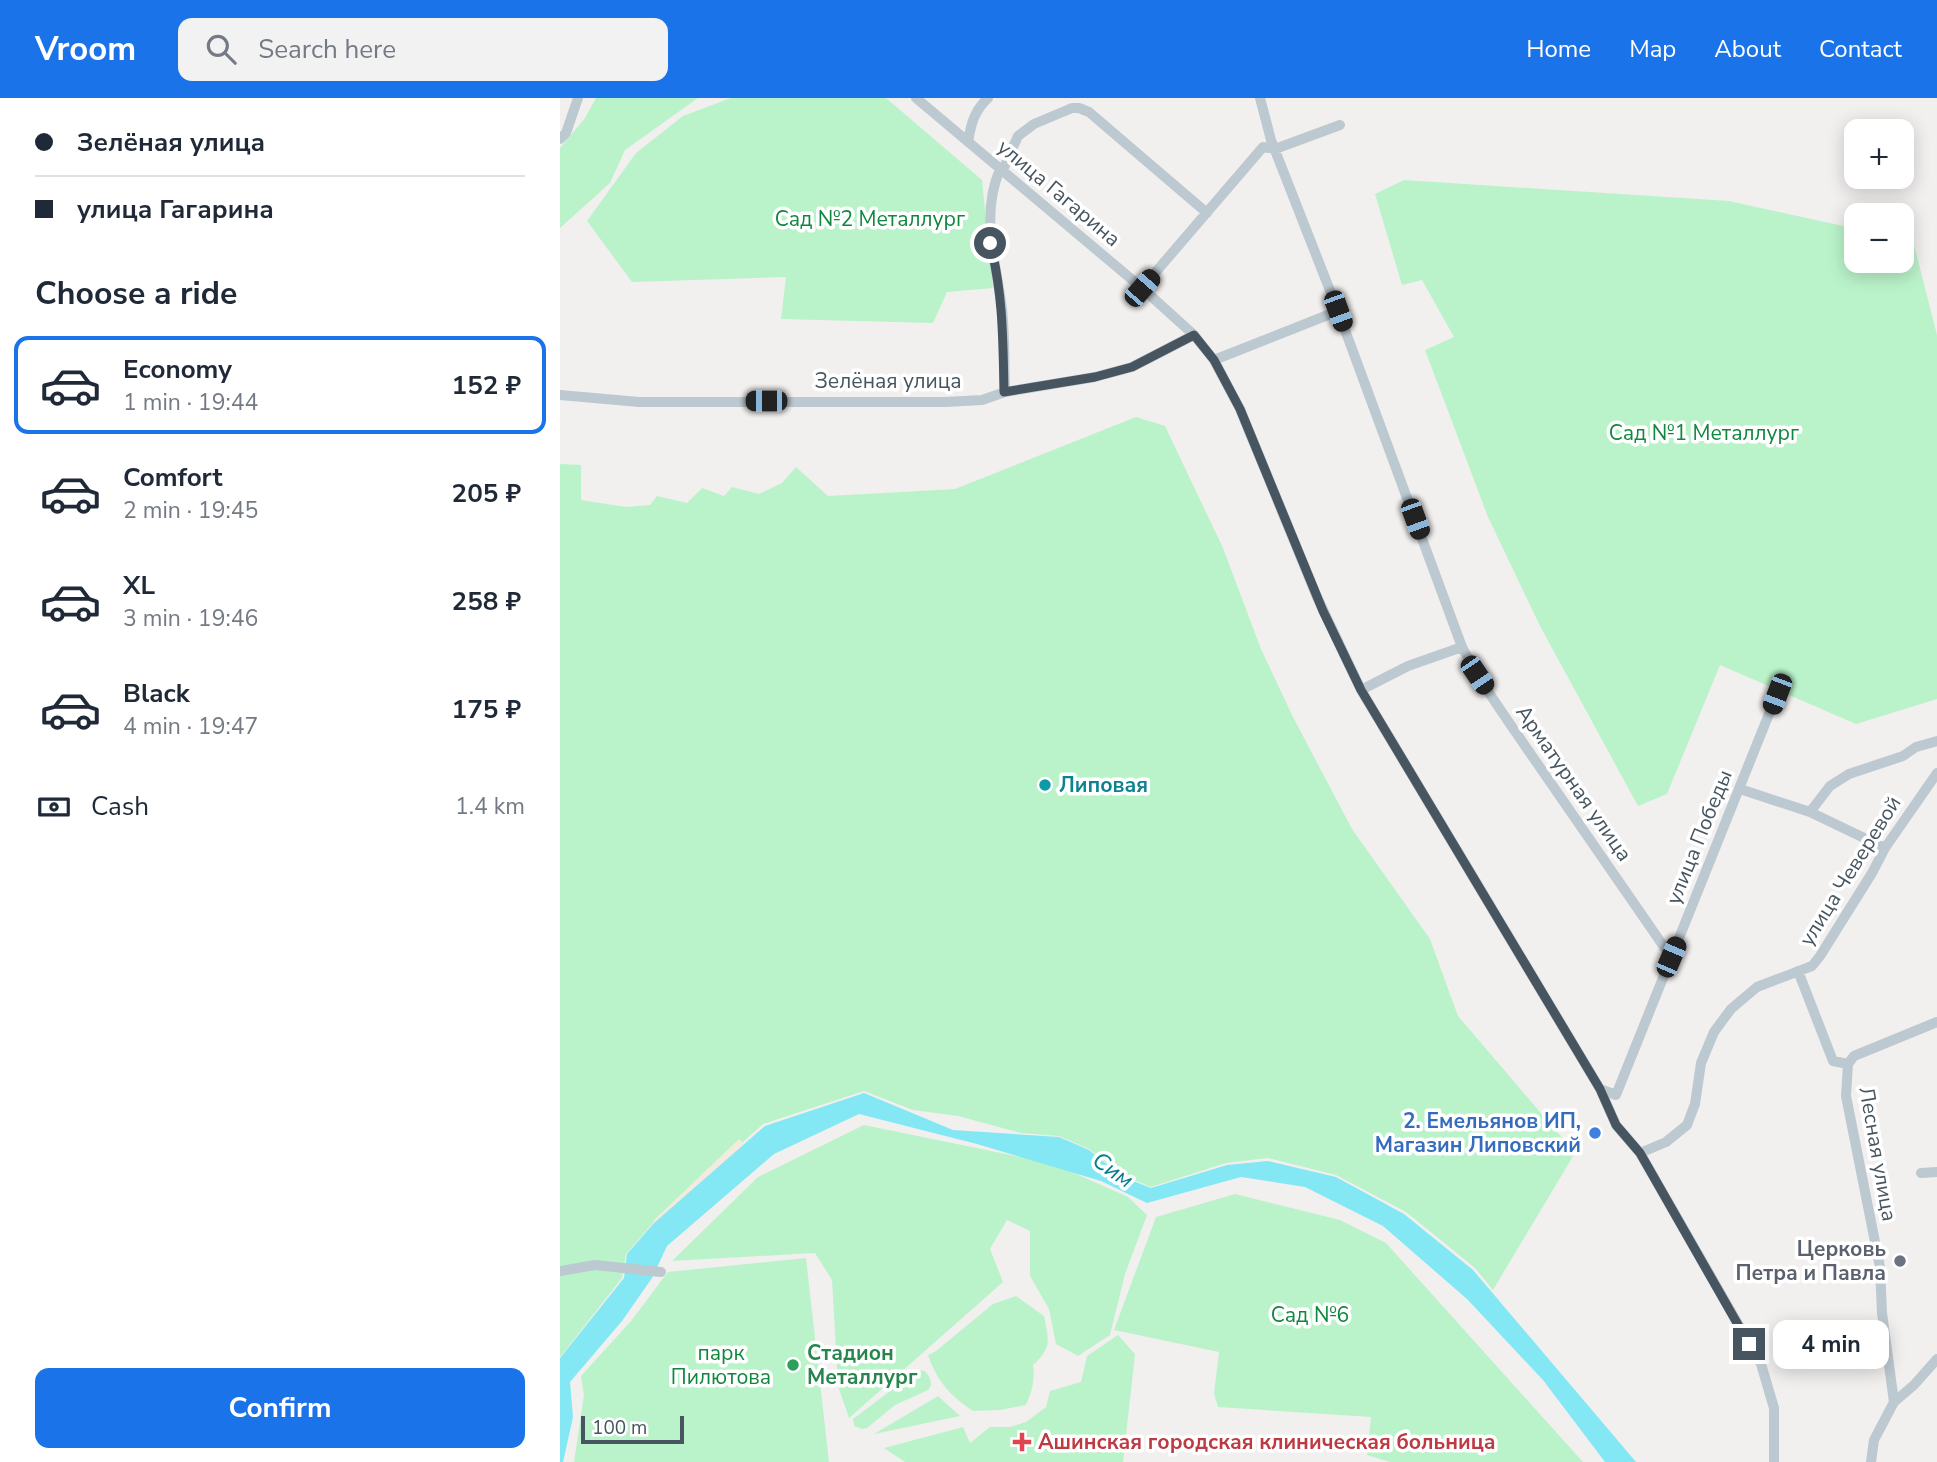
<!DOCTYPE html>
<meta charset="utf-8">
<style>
:root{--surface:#fff;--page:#f2f2f3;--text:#1f2937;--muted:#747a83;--line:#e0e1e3;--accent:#1a73e8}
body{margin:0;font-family:"Nunito Sans",sans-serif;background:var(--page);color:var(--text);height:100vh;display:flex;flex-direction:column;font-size:26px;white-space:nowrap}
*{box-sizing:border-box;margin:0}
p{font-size:23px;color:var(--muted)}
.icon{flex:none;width:38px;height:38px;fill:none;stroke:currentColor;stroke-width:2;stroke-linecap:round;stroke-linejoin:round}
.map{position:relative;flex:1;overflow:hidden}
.sheet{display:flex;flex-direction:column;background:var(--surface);width:560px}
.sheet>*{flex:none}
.top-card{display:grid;align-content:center;height:154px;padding:0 35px;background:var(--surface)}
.tools{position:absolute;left:1284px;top:21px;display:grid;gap:14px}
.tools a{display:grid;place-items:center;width:70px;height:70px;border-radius:14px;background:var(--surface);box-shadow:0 4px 18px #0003;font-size:35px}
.scale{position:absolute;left:21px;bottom:18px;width:103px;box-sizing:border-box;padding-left:7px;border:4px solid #46555f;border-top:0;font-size:19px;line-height:24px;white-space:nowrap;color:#46555f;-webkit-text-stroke:5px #fff;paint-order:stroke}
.end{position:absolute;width:32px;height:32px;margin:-16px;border:9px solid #46555f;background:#fff;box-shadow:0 0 0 4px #fff}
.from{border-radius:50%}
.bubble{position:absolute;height:49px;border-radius:14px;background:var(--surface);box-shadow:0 4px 18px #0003;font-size:23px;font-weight:700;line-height:49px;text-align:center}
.car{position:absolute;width:21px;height:42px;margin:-21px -10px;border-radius:9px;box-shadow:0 0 5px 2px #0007;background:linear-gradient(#222 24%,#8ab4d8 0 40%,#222 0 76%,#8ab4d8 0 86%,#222 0)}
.top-card b{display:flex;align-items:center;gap:24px;height:66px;font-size:26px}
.top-card b+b{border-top:2px solid var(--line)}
.top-card i{width:18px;height:18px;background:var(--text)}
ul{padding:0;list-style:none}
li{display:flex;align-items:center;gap:21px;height:98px;margin:0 14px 10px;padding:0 21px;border:4px solid transparent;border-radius:14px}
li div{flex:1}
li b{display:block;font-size:26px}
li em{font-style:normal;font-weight:700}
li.active{border-color:var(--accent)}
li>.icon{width:63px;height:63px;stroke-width:1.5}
h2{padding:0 35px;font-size:32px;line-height:84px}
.pay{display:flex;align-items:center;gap:18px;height:77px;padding:0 35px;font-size:26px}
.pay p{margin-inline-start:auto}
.primary-button{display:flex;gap:14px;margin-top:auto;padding:14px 35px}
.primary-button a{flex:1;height:80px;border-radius:14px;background:var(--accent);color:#fff;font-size:28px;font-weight:700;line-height:80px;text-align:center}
header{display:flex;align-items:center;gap:42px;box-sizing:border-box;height:98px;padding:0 35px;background:var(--accent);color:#fff}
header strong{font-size:33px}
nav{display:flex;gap:38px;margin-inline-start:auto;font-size:24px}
.search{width:490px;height:63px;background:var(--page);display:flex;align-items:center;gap:18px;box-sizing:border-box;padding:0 24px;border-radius:14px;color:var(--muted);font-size:26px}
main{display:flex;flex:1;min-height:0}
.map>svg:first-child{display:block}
.green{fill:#baf3ca}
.sand{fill:#f4ebdf}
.water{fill:#84e7f4}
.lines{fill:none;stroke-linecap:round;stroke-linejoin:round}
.minor{stroke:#bcc9d0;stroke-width:10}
.route{stroke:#46555f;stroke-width:9}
.culture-dot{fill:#0f9aa8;stroke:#fff;stroke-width:2.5}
.shop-dot{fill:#3f7fe0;stroke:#fff;stroke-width:2.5}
.worship-dot{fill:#6b7280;stroke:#fff;stroke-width:2.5}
.leisure-dot{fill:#2e9e5b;stroke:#fff;stroke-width:2.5}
.health-dot{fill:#e0444e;stroke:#fff;stroke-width:2.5}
.labels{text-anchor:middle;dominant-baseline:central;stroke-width:7;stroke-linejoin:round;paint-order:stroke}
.street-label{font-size:21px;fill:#46555f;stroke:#fff}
.park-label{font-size:21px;fill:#0f873f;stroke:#fff}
.culture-label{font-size:21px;font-weight:bold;fill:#0d838f;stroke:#fff;text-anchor:start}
.shop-label{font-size:21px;font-weight:bold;fill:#366cbe;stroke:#fff;text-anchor:end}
.worship-label{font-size:21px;font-weight:bold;fill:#5b616d;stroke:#fff;text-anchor:end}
.leisure-label{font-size:21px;font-weight:bold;fill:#27864d;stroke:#fff;text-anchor:start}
.health-label{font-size:21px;font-weight:bold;fill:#be3a42;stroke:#fff;text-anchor:start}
.water-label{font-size:23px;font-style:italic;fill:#047e8e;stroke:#fff}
</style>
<header>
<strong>Vroom</strong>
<div class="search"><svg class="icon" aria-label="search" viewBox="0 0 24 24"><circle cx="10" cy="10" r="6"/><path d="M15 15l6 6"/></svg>Search here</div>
<nav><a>Home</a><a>Map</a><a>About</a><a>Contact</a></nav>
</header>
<main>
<section class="sheet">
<div class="top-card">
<b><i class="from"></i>Зелёная улица</b>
<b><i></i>улица Гагарина</b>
</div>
<h2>Choose a ride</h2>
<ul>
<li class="active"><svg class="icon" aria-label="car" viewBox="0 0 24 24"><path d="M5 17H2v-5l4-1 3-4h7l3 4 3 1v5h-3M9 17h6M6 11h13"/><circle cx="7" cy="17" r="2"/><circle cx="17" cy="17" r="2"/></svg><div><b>Economy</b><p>1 min · 19:44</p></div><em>152 ₽</em></li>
<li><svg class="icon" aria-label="car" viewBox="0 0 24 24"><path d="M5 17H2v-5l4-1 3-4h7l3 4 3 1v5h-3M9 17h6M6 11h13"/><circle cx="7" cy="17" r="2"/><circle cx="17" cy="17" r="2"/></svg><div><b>Comfort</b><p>2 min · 19:45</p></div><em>205 ₽</em></li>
<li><svg class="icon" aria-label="car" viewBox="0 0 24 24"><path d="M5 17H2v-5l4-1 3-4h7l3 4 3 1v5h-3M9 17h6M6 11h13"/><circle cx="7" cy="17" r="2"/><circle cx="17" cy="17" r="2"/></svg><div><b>XL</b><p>3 min · 19:46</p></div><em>258 ₽</em></li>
<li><svg class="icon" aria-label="car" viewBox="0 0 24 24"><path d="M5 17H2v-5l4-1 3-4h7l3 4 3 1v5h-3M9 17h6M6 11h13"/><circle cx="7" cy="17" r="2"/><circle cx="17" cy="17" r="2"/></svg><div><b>Black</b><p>4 min · 19:47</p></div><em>175 ₽</em></li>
</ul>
<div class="pay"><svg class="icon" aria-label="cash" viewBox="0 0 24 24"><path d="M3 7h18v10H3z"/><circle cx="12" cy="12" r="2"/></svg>Cash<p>1.4 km</p></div>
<div class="primary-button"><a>Confirm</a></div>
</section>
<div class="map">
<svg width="1377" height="1364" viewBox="0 0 1377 1364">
<rect width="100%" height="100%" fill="#f2efef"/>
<path class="green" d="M 36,0 L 138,0 L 65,52 L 50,85 L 0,130 L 0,50 L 25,20 Z
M 171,0 L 326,0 L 422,82 L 433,190 L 387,194 L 373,225 L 221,221 L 226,179 L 72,184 L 27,123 L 76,55 L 123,18 Z
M 844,82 L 1169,103 L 1297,131 L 1297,163 L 1342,163 L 1342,141 L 1353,143 L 1377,237 L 1377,601 L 1296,626 L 1160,567 L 1107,696 L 1078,708 L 980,528 L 928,419 L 865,252 L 894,239 L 862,182 L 842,187 L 815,96 Z
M 576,319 L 605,328 L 663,450 L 701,551 L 733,619 L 792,731 L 870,841 L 898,918 L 1015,1055 L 933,1192 L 915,1170 L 846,1114 L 776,1077 L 708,1060 L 666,1065 L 591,1089 L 564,1078 L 529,1051 L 499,1038 L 461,1035 L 398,1018 L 353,1012 L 304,993 L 203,1026 L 93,1125 L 66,1156 L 62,1180 L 0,1259 L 0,366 L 21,367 L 21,402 L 66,409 L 90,407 L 97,398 L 127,405 L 142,390 L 164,398 L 172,389 L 199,396 L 222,385 L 236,369 L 268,398 L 395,391 Z
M 304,1027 L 494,1066 L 568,1099 L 587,1117 L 565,1176 L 550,1237 L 518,1258 L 496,1246 L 489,1211 L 470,1178 L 470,1133 L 447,1122 L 430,1151 L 443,1184 L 289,1320 L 278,1288 L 272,1182 L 255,1155 L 112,1163 L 198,1079 Z
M 675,1096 L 780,1122 L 826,1145 L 1023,1364 L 830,1364 L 807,1357 L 811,1319 L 658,1309 L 654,1295 L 659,1254 L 554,1232 L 596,1119 Z
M 246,1160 L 269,1364 L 14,1364 L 24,1297 L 21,1278 L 71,1223 L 108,1174 Z
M 456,1198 L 484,1218 C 489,1242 492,1250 473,1267 C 475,1282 472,1293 466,1307 L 440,1312 L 413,1313 C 391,1299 376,1282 368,1257 L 376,1253 L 433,1206 Z
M 558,1237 L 575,1256 L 563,1364 L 345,1364 L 324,1350 L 403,1329 L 410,1345 L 430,1329 L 450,1329 L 466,1324 L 486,1309 L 490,1293 L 521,1284 L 527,1258 Z
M 358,1272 L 365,1273 L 370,1280 L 371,1288 L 368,1292 L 335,1307 L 307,1330 L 302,1331 L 294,1328 L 293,1321 Z
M 378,1298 L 400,1318 L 314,1336 Z"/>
<path class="sand" d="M 179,1041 L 184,1046 L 94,1125 L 93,1123 Z"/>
<path class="water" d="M 304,995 L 393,1032 L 499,1039 L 529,1052 L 563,1079 L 591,1090 L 667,1067 L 708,1063 L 776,1079 L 844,1116 L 913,1172 L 1076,1364 L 1045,1364 L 983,1282 L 907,1201 L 823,1128 L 745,1089 L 681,1079 L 587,1105 L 541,1083 L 417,1046 L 299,1016 L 214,1056 L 107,1148 L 92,1180 L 62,1223 L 10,1284 L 13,1319 L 3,1364 L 0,1364 L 0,1260 L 64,1180 L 67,1156 L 94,1125 L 205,1028 Z"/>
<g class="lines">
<path class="minor" d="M 356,0 L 582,190 L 634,237 L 654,262 L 680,311 L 757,499 L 801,592 L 1040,991 L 1056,1027 L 1080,1055 L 1201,1266 L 1214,1310 L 1214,1364
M 700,0 L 711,42 L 778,213 L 902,549 L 917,577 L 950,626 L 1111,859
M 0,41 L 6,35 L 18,0
M 408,44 C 411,26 414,13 428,0
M 440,71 C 420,118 436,163 442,211 C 445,238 444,266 445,294
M 442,74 L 458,38 L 474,26 L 512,10 L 519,10 L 529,14 L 647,115
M 582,190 L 703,49 L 715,51 L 780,27
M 654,262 L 778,213
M 0,297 L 79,304 L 385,304 L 422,302 L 445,294 L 535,279 L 572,269 L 634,237
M 801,592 L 848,568 L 902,549
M 1180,691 L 1250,714 L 1325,750
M 1250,714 L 1270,688 L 1289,676 L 1343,658 L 1356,649 L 1377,643
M 1238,873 L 1273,963 L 1288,966 L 1286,998 L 1320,1169 L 1322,1215 L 1334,1304
M 1288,966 L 1294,958 L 1377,924
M 1040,991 L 1056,997 L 1217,596
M 1080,1055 L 1106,1044 L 1127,1027 L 1135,1006 L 1141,965 L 1154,934 L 1171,911 L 1197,889 L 1252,868 L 1260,858 L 1312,775 L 1325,750 L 1377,675
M 1361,1075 L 1377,1074
M 0,1173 L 35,1167 L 101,1174
M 1311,1364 L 1314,1342 L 1334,1304 L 1354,1287 L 1377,1261"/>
</g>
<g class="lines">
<path class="route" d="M 430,145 C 443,194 443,243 444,294 L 535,279 L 572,269 L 634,237 L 654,262 L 680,311 L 763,513 L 801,592 L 1040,991 L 1056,1027 L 1080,1055 L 1189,1246"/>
</g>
<circle class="culture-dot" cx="485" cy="687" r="7"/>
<circle class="shop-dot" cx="1035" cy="1035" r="7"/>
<circle class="worship-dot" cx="1340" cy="1163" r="7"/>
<circle class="leisure-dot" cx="233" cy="1267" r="7"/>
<path class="health-dot" d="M458.5 1333.5h7v7h7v7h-7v7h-7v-7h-7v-7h7z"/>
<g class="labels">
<g class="street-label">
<text transform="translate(499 95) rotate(40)">улица Гагарина</text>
<text x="328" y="283">Зелёная улица</text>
<text transform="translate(1014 685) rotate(55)">Арматурная улица</text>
<text transform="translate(1139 739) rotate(-68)">улица Победы</text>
<text transform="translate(1290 773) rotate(-58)">улица Чеверевой</text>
<text transform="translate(1318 1056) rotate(80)">Лесная улица</text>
</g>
<g class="park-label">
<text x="310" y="121">Сад №2 Металлург</text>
<text x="1144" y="335">Сад №1 Металлург</text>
<text x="750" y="1217">Сад №6</text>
<text x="161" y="1255">парк<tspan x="161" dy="24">Пилютова</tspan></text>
</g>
<g class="culture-label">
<text x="499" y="687">Липовая</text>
</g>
<g class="shop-label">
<text x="1021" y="1023">2. Емельянов ИП,<tspan x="1021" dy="24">Магазин Липовский</tspan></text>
</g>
<g class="worship-label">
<text x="1326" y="1151">Церковь<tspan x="1326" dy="24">Петра и Павла</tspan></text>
</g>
<g class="leisure-label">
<text x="247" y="1255">Стадион<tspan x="247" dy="24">Металлург</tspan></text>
</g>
<g class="health-label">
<text x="478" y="1344">Ашинская городская клиническая больница</text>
</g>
<g class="water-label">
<text transform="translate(553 1072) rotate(35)">Сим</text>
</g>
</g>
</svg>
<div class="tools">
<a>+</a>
<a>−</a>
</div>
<div class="scale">100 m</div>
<i class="end from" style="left:430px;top:145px"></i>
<i class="end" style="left:1189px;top:1246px"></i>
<div class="bubble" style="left:1213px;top:1222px;width:116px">4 min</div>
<i class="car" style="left:582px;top:190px;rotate:41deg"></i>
<i class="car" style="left:778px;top:213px;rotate:160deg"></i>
<i class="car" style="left:206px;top:303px;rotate:270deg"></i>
<i class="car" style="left:855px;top:421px;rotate:160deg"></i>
<i class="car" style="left:917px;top:577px;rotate:146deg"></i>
<i class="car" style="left:1217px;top:596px;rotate:201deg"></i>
<i class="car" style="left:1111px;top:859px;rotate:23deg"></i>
</div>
</main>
